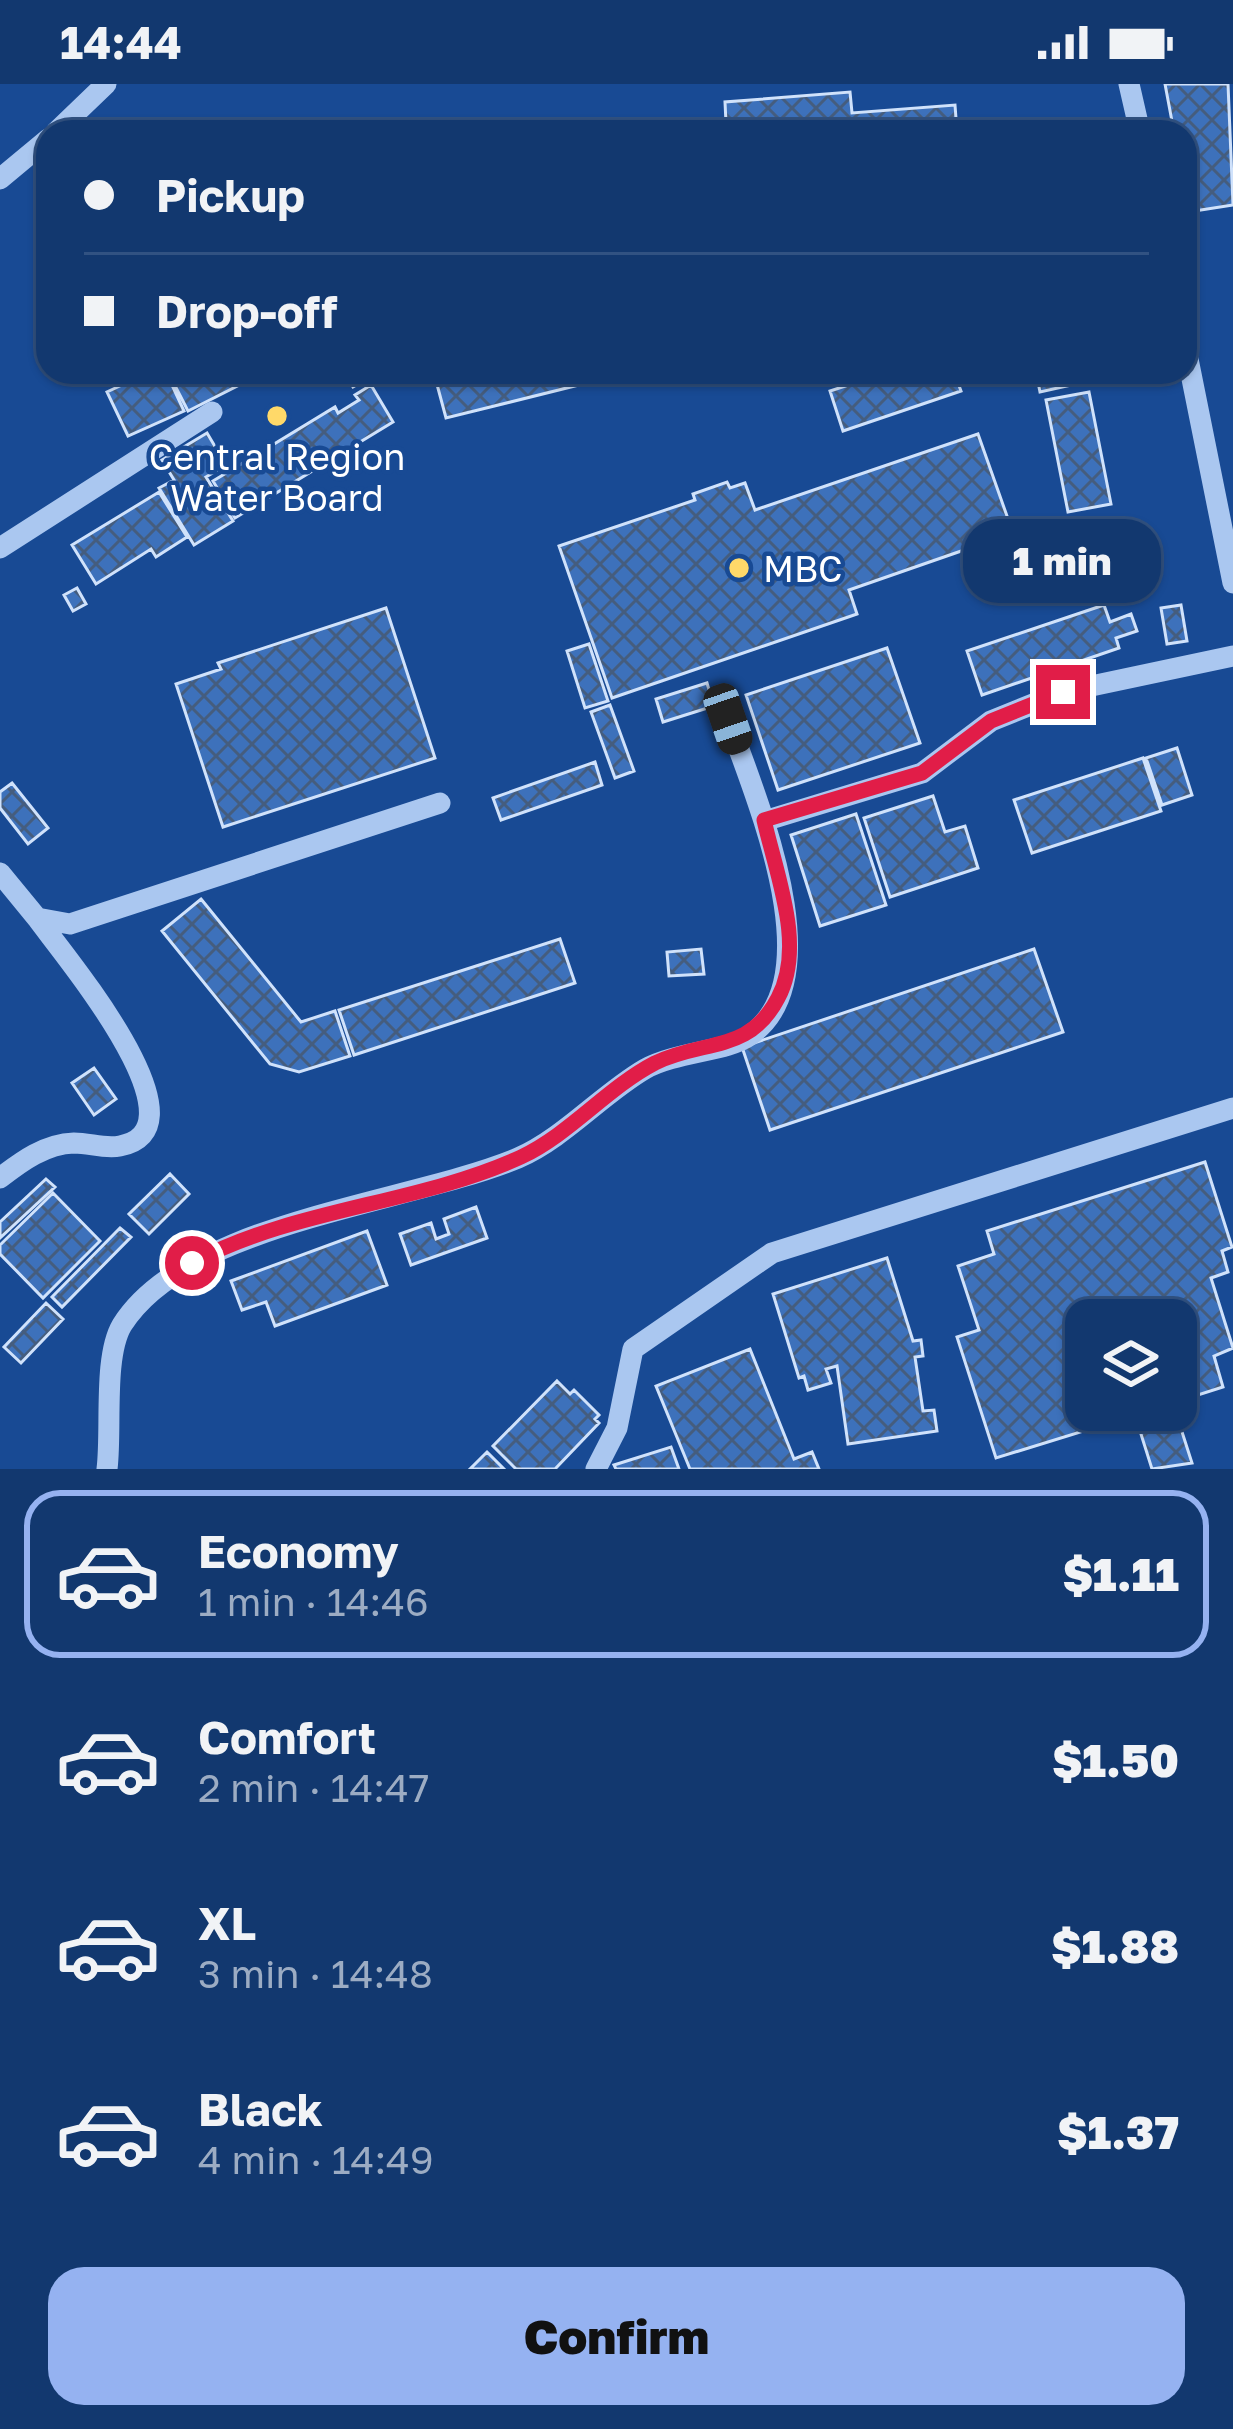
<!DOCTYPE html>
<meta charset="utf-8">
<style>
:root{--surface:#12386f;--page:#1b3f74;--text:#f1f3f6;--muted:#9cacc3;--line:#315282;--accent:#95b2f1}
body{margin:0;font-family:"Golos Text",sans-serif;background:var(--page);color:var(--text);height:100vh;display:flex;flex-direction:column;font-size:45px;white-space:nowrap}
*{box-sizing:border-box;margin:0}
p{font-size:39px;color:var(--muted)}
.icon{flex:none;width:66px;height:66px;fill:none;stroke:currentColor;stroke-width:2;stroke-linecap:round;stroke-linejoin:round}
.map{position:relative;height:1385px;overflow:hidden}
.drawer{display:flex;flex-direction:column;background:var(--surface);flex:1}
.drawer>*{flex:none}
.guide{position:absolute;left:36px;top:36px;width:1161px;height:264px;border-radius:36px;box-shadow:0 3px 9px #0004,0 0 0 3px var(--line);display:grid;align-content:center;height:264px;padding:0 48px;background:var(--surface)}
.buttons{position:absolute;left:1065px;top:1215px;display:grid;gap:24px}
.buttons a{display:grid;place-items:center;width:132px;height:132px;border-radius:24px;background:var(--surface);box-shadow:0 3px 9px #0004,0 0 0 3px var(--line);font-size:60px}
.end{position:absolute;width:54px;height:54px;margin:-27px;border:15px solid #e11d48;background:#fff;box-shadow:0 0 0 6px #fff}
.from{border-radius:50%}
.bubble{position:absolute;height:84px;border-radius:36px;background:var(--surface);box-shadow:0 3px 9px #0004,0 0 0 3px var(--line);font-size:39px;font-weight:800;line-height:84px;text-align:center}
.car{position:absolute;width:36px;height:72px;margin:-36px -18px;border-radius:15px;box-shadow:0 0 9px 3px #0007;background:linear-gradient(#222 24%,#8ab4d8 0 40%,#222 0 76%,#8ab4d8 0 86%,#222 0)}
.guide b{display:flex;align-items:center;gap:42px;height:114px;font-size:45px}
.guide b+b{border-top:3px solid var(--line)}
.guide i{width:30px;height:30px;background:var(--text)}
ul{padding:21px 0 0;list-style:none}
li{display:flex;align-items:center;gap:36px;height:168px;margin:0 24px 18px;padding:0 24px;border:6px solid transparent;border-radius:36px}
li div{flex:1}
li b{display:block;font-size:45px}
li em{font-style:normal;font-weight:800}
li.on{border-color:var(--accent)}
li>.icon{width:108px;height:108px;stroke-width:1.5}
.primary-button{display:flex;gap:24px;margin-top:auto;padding:24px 48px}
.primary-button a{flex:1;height:138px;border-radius:36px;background:var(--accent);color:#111;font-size:48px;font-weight:800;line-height:138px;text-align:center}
.status{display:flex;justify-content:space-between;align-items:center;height:84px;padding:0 60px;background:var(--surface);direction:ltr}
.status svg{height:33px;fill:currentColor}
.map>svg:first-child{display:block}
.building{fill:url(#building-cross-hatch);stroke:#d0e2fb;stroke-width:3}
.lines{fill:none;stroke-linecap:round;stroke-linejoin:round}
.minor{stroke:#aac7f0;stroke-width:21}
.route{stroke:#e11d48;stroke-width:15}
.poi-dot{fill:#ffd969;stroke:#184a94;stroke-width:4.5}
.labels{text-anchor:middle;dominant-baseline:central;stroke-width:9;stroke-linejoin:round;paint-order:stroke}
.poi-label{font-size:36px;fill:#fff;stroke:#184a94}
</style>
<div class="status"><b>14:44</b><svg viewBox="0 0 49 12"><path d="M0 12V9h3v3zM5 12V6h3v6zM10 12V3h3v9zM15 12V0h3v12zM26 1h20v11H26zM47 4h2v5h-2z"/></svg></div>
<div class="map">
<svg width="1233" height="1385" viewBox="0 0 1233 1385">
<defs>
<pattern id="building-cross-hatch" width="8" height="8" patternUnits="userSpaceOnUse" patternTransform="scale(3)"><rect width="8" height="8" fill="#3d71bb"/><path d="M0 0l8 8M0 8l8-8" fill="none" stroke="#455d7e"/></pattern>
</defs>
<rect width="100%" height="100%" fill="#184a94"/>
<path class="building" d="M 1165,0 L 1228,0 L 1233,121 L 1188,128 L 1185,48 L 1174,48 Z
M 850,8 L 852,29 L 955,21 L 957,48 L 694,48 L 694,42 L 726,39 L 725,18 Z
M 150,288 L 166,288 L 184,327 L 128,352 L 107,308 Z
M 168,288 L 250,288 L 253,294 L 188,327 Z
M 344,288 L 379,288 L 353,303 Z
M 456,288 L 631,288 L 446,334 L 435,293 Z
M 888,288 L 954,288 L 961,307 L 843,347 L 830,307 Z
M 1036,288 L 1087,288 L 1089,297 L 1040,308 Z
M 371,301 L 393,338 L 235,434 L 213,397 L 335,323 L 338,329 L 359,316 L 355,311 Z
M 1089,308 L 1111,420 L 1068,428 L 1046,316 Z
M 207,349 L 226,381 L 206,393 L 233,437 L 194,461 L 159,404 L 174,396 L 162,376 Z
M 978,350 L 1013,449 L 849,506 L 857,530 L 612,614 L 559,462 L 695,416 L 693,410 L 727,398 L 730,404 L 745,399 L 755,426 Z
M 159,408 L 187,453 L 156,473 L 151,465 L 96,500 L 72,461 Z
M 1100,471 L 1108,492 L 1091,498 L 1083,477 Z
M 77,504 L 86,520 L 73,527 L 64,511 Z
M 1104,521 L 1110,538 L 1131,530 L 1137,547 L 1116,554 L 1119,564 L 982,611 L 967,567 Z
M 1181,521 L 1187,557 L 1167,560 L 1161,524 Z
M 386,524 L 435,674 L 223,743 L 176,600 L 221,585 L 218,579 Z
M 589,560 L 608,617 L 585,624 L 567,567 Z
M 887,564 L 920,659 L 778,706 L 746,611 Z
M 707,599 L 714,622 L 663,638 L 656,615 Z
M 610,621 L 634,687 L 615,694 L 591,628 Z
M 1177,664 L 1192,711 L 1162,721 L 1146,674 Z
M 1143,674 L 1161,727 L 1032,769 L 1014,716 Z
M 595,678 L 602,701 L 501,736 L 493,714 Z
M 12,699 L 48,744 L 28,760 L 0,724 L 0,708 Z
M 933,712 L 945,748 L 965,742 L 978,784 L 890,813 L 864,734 Z
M 856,730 L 886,821 L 820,842 L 791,751 Z
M 201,815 L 301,938 L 335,927 L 350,972 L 299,988 L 270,980 L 162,847 Z
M 560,855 L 575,899 L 354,971 L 339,926 Z
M 701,865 L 704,890 L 669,892 L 667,868 Z
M 1034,865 L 1063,948 L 770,1046 L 742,963 Z
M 94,984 L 116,1015 L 94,1031 L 72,999 Z
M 1205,1078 L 1232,1163 L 1222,1167 L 1228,1188 L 1211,1194 L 1233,1264 L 1214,1272 L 1223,1303 L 1176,1318 L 1176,1236 L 1086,1236 L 1086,1326 L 1175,1326 L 1192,1379 L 1152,1385 L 1135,1331 L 996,1374 L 957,1253 L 979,1246 L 958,1182 L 994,1170 L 987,1147 Z
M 170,1090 L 189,1110 L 149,1150 L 129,1130 Z
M 46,1095 L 55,1103 L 0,1154 L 0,1138 Z
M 53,1109 L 100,1157 L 43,1214 L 0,1170 L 0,1161 Z
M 476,1123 L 487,1154 L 411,1181 L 400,1150 L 431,1139 L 436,1155 L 449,1150 L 444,1135 Z
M 120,1144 L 131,1153 L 62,1223 L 52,1213 Z
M 367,1147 L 387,1201 L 275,1242 L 266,1218 L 242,1226 L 231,1197 Z
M 887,1174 L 913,1257 L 921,1256 L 923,1272 L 915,1273 L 923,1327 L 934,1326 L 937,1347 L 848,1360 L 837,1282 L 826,1285 L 831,1299 L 808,1306 L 804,1292 L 799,1294 L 773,1210 Z
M 46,1219 L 63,1235 L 21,1279 L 4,1263 Z
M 750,1265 L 794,1375 L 812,1368 L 819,1385 L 690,1385 L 656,1302 Z
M 557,1297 L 570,1310 L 574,1306 L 599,1331 L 595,1335 L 599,1339 L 555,1385 L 516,1385 L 493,1362 Z
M 671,1363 L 679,1385 L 616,1385 L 614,1381 Z
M 487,1368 L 504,1385 L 470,1385 Z"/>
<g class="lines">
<path class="minor" d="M 1129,0 L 1140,48
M 56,48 L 106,0
M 0,95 L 48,55
M 1185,260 L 1233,499
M 0,464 L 212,328
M 764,737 L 922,689 L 991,637 L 1063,608 L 1233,572
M 0,789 L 37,834 L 70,840 L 440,719
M 0,1094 C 22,1077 45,1060 74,1059 C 90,1059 104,1065 120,1062 C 212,1045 61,868 37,834
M 107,1385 C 112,1346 103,1273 122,1241 C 187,1138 407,1120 518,1074 C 564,1054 602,1010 645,985 C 675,968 728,967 749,952 C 835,894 754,710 728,635
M 596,1385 L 617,1344 L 633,1265 L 772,1169 L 1233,1024"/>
</g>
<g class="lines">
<path class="route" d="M 192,1179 C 294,1124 416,1121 521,1073 C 570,1050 607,1004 655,979 C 704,955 749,970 778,914 C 806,862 776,790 764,736 L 922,689 L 991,637 L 1063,608"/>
</g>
<g class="poi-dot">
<circle cx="277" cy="332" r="12"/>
<circle cx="739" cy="484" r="12"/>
</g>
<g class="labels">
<g class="poi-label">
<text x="277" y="372">Central Region<tspan x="277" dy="41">Water Board</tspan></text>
<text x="763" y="484" text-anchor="start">MBC</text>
</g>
</g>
</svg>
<div class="buttons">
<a><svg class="icon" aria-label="layers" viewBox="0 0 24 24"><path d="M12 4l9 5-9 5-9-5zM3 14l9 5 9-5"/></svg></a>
</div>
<i class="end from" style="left:192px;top:1179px"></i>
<i class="end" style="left:1063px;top:608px"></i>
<div class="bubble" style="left:963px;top:435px;width:198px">1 min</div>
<i class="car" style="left:728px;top:635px;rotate:161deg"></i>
<div class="guide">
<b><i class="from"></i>Pickup</b>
<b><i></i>Drop-off</b>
</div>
</div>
<section class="drawer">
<ul>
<li class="on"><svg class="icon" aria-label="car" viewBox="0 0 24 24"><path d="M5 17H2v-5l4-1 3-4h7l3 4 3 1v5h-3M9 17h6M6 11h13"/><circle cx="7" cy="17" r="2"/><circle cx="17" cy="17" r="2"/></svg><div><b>Economy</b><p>1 min · 14:46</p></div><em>$1.11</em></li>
<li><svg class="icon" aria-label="car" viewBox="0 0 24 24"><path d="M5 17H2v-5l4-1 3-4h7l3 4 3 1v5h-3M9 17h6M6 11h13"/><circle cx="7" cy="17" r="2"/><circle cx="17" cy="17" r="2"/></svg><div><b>Comfort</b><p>2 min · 14:47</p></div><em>$1.50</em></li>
<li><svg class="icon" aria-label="car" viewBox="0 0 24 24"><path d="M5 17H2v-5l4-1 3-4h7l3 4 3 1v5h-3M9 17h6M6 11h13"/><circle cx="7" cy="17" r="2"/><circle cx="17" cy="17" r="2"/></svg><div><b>XL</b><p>3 min · 14:48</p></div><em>$1.88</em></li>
<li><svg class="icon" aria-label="car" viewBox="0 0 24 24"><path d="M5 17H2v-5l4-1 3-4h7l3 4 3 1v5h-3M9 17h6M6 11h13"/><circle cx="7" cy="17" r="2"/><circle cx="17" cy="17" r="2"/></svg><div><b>Black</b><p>4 min · 14:49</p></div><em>$1.37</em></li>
</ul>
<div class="primary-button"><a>Confirm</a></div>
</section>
